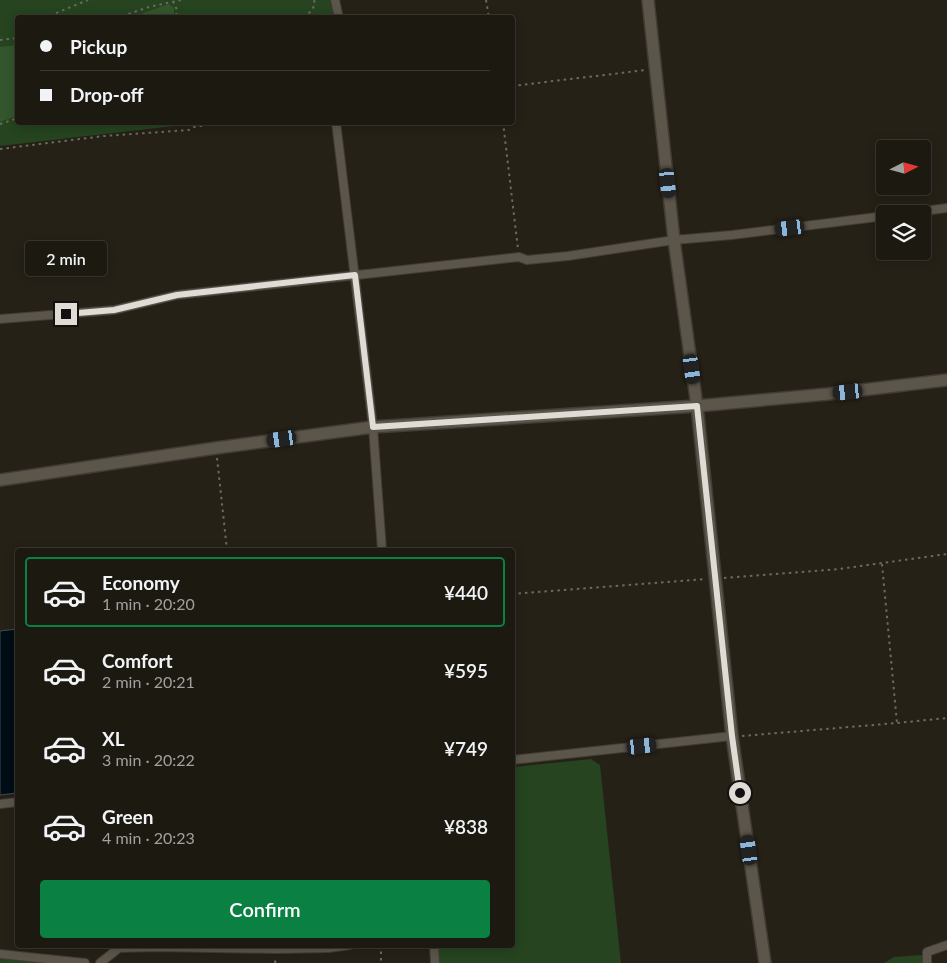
<!DOCTYPE html>
<meta charset="utf-8">
<style>
:root{--surface:#1c1911;--page:#29261f;--text:#f1f3f6;--muted:#a0a09f;--line:#3a3831;--accent:#0b8043}
body{margin:0;font-family:Lato,sans-serif;background:var(--page);color:var(--text);height:100vh;display:flex;flex-direction:column;font-size:19px;white-space:nowrap}
*{box-sizing:border-box;margin:0}
p{font-size:16px;color:var(--muted)}
.icon{flex:none;width:28px;height:28px;fill:none;stroke:currentColor;stroke-width:2;stroke-linecap:round;stroke-linejoin:round}
.map{position:relative;flex:1;overflow:hidden}
.drawer{position:absolute;left:15px;top:548px;width:500px;height:400px;display:flex;flex-direction:column;background:var(--surface);border-radius:5px;box-shadow:0 2px 12px #0003,0 0 0 1px var(--line)}
.drawer>*{flex:none}
.guide{position:absolute;left:15px;top:15px;width:500px;height:110px;border-radius:5px;box-shadow:0 2px 12px #0003,0 0 0 1px var(--line);display:grid;align-content:center;height:110px;padding:0 25px;background:var(--surface)}
.needle{width:32px;rotate:84deg}
.tools{position:absolute;left:876px;top:140px;display:grid;gap:10px}
.tools a{display:grid;place-items:center;width:55px;height:55px;border-radius:5px;background:var(--surface);box-shadow:0 2px 12px #0003,0 0 0 1px var(--line);font-size:25px}
.end{position:absolute;width:22px;height:22px;margin:-11px;border:6px solid #e0dcd5;background:#111;box-shadow:0 0 0 2px #111}
.from{border-radius:50%}
.bubble{position:absolute;height:35px;border-radius:5px;background:var(--surface);box-shadow:0 2px 12px #0003,0 0 0 1px var(--line);font-size:16px;font-weight:600;line-height:35px;text-align:center}
.car{position:absolute;width:15px;height:30px;margin:-15px -8px;border-radius:6px;box-shadow:0 0 4px 1px #0007;background:linear-gradient(#222 24%,#8ab4d8 0 40%,#222 0 76%,#8ab4d8 0 86%,#222 0)}
.guide b{display:flex;align-items:center;gap:18px;height:48px;font-size:19px}
.guide b+b{border-top:1px solid var(--line)}
.guide i{width:12px;height:12px;background:var(--text)}
ul{padding:9px 0 0;list-style:none}
li{display:flex;align-items:center;gap:15px;height:70px;margin:0 10px 8px;padding:0 15px;border:2px solid transparent;border-radius:5px}
li div{flex:1}
li b{display:block;font-size:19px}
li em{font-style:normal;font-weight:600}
li.on{border-color:var(--accent)}
li>.icon{width:45px;height:45px;stroke-width:1.5}
.action{display:flex;gap:10px;margin-top:auto;padding:10px 25px}
.action a{flex:1;height:58px;border-radius:5px;background:var(--accent);color:#fff;font-size:20px;font-weight:600;line-height:58px;text-align:center}
.map>svg:first-child{display:block}
.green{fill:#25441f}
.forest{fill:#33562c}
.water{fill:#000d16;stroke:#434b4f}
.lines{fill:none;stroke-linecap:round;stroke-linejoin:round}
.street-casing{stroke:#413c35;stroke-width:10}
.secondary-casing{stroke:#413c35;stroke-width:14}
.path{stroke:#6d6960;stroke-width:2;stroke-dasharray:2.5 4;stroke-linecap:butt}
.street{stroke:#5c564a;stroke-width:8}
.secondary{stroke:#5c564a;stroke-width:11}
.route{stroke:#e0dcd5;stroke-width:6}
</style>
<div class="map">
<svg width="947" height="963" viewBox="0 0 947 963">
<rect width="100%" height="100%" fill="#262117"/>
<path class="green" d="M 0,0 L 331,0 L 335,17 L 18,18 L 18,122 L 200,123 L 0,146 Z
M 591,759 L 600,765 L 621,963 L 438,963 L 437,945 L 512,945 L 513,767 Z
M 922,955 L 922,963 L 884,963 L 894,957 Z
M 0,958 L 47,963 L 0,963 Z"/>
<path class="forest" d="M 169,4 L 174,8 L 174,17 L 132,17 Z
M 17,45 L 17,116 L 0,122 L 0,47 Z"/>
<path class="water" d="M 17,629 L 17,793 L 0,795 L 0,631 Z"/>
<g class="lines">
<g class="street-casing">
<path id="street" d="M 335,0 L 339,18
M 336,122 L 373,427 L 382,550
M 901,214 L 947,208
M 0,319 L 114,310 L 177,295 L 519,257 L 527,260 L 568,256 L 674,240 L 732,235 L 885,216
M 512,760 L 732,736
M 0,804 L 18,802
M 434,945 L 435,963
M 0,954 L 85,963
M 100,963 L 119,948 L 156,947 L 277,949 L 329,948 L 350,945
M 927,963 L 927,952 L 947,945"/>
</g>
<g class="secondary-casing">
<path id="secondary" d="M 648,0 L 674,240 L 697,406 L 732,736 L 765,963
M 0,480 L 216,448 L 373,427 L 697,406 L 828,394 L 947,380"/>
</g>
<path class="path" d="M 486,0 L 489,18
M 173,1 L 177,10 L 176,18
M 44,18 L 88,0
M 116,18 L 149,7 L 181,0
M 304,18 L 312,10 L 315,4 L 314,0
M 0,40 L 18,38
M 512,86 L 646,70
M 503,122 L 518,249
M 0,124 L 18,118
M 0,149 L 104,136 L 189,130 L 194,127 L 224,122
M 217,458 L 227,550
M 882,564 L 897,723
M 724,578 L 839,569 L 947,554
M 512,594 L 705,579
M 742,736 L 897,723 L 947,718
M 381,945 L 381,963
M 275,963 L 276,957"/>
<use href="#street" class="street"/>
<use href="#secondary" class="secondary"/>
</g>
<g class="lines">
<path class="route" d="M 66,314 L 114,310 L 177,295 L 355,275 L 373,427 L 697,406 L 732,736 L 740,793"/>
</g>
</svg>
<div class="tools">
<a><svg class="needle" viewBox="-14 -14 28 28"><path d="M0-13l5 13h-10z" fill="#e53935"/><path d="M0 13l5-13h-10z" fill="#a0a09f"/></svg></a>
<a><svg class="icon" aria-label="layers" viewBox="0 0 24 24"><path d="M12 4l9 5-9 5-9-5zM3 14l9 5 9-5"/></svg></a>
</div>
<i class="end from" style="left:740px;top:793px"></i>
<i class="end" style="left:66px;top:314px"></i>
<div class="bubble" style="left:25px;top:241px;width:82px">2 min</div>
<i class="car" style="left:668px;top:183px;rotate:174deg"></i>
<i class="car" style="left:790px;top:228px;rotate:263deg"></i>
<i class="car" style="left:692px;top:369px;rotate:172deg"></i>
<i class="car" style="left:848px;top:392px;rotate:264deg"></i>
<i class="car" style="left:282px;top:439px;rotate:262deg"></i>
<i class="car" style="left:642px;top:746px;rotate:84deg"></i>
<i class="car" style="left:749px;top:850px;rotate:352deg"></i>
<div class="guide">
<b><i class="from"></i>Pickup</b>
<b><i></i>Drop-off</b>
</div>
<section class="drawer">
<ul>
<li class="on"><svg class="icon" aria-label="car" viewBox="0 0 24 24"><path d="M5 17H2v-5l4-1 3-4h7l3 4 3 1v5h-3M9 17h6M6 11h13"/><circle cx="7" cy="17" r="2"/><circle cx="17" cy="17" r="2"/></svg><div><b>Economy</b><p>1 min · 20:20</p></div><em>¥440</em></li>
<li><svg class="icon" aria-label="car" viewBox="0 0 24 24"><path d="M5 17H2v-5l4-1 3-4h7l3 4 3 1v5h-3M9 17h6M6 11h13"/><circle cx="7" cy="17" r="2"/><circle cx="17" cy="17" r="2"/></svg><div><b>Comfort</b><p>2 min · 20:21</p></div><em>¥595</em></li>
<li><svg class="icon" aria-label="car" viewBox="0 0 24 24"><path d="M5 17H2v-5l4-1 3-4h7l3 4 3 1v5h-3M9 17h6M6 11h13"/><circle cx="7" cy="17" r="2"/><circle cx="17" cy="17" r="2"/></svg><div><b>XL</b><p>3 min · 20:22</p></div><em>¥749</em></li>
<li><svg class="icon" aria-label="car" viewBox="0 0 24 24"><path d="M5 17H2v-5l4-1 3-4h7l3 4 3 1v5h-3M9 17h6M6 11h13"/><circle cx="7" cy="17" r="2"/><circle cx="17" cy="17" r="2"/></svg><div><b>Green</b><p>4 min · 20:23</p></div><em>¥838</em></li>
</ul>
<div class="action"><a>Confirm</a></div>
</section>
</div>
